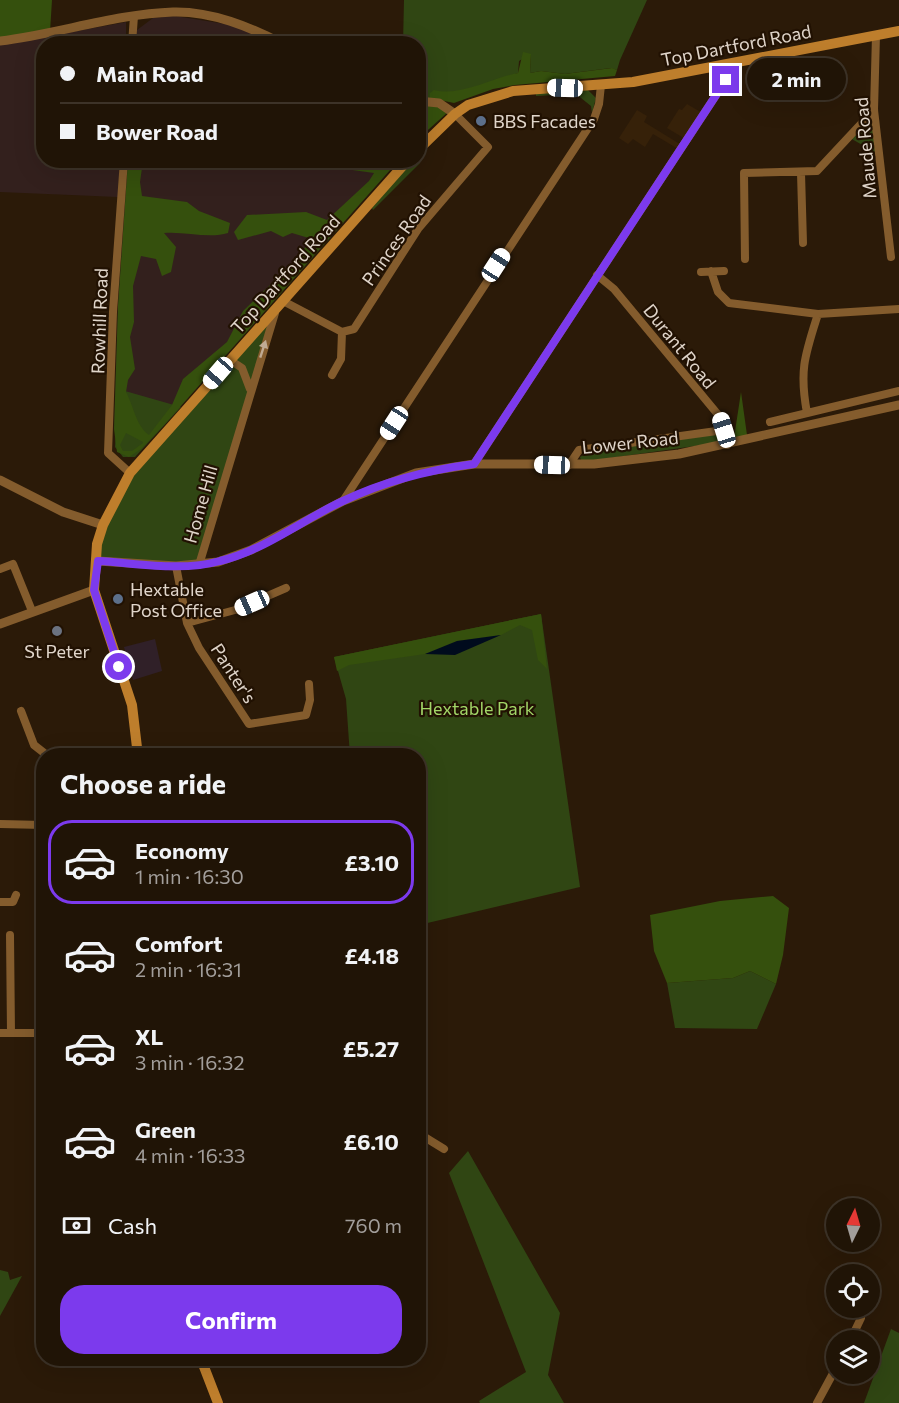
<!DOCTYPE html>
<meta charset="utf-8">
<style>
:root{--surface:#201406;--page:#281d10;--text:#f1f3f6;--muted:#a29e9b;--line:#3d3328;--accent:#7c3aed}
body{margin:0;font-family:Commissioner,sans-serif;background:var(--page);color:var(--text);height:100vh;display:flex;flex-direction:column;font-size:22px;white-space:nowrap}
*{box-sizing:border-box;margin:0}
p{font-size:20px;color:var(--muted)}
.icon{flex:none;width:33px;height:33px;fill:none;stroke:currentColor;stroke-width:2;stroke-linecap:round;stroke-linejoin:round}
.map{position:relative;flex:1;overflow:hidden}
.panel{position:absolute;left:36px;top:748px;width:390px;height:618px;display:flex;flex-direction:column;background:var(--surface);border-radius:24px;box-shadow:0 6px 24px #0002,0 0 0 2px var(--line)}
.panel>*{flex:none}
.top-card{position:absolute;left:36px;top:36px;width:390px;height:132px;border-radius:24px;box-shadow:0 6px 24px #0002,0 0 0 2px var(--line);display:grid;align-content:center;height:132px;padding:0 24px;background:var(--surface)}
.needle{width:39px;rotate:5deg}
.fabs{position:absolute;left:826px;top:1198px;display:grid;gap:12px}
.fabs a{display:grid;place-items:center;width:54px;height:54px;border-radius:50%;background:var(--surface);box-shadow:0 6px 24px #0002,0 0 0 2px var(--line);font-size:30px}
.end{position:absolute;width:27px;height:27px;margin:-14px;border:8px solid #7c3aed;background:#fff;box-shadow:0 0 0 3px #fff}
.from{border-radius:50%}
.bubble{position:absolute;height:42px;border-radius:21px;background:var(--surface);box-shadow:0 6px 24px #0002,0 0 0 2px var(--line);font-size:20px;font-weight:700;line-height:42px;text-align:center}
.car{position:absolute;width:18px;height:36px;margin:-18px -9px;border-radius:8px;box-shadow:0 0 4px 2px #0007;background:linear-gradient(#fff 24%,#345 0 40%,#fff 0 76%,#345 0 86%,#fff 0)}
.top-card b{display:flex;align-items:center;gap:21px;height:57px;font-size:22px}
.top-card b+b{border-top:2px solid var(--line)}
.top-card i{width:15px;height:15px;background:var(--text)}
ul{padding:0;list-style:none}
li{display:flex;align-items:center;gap:18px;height:84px;margin:0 12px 9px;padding:0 12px;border:3px solid transparent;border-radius:24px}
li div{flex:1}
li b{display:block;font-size:22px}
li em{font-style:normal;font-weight:700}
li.on{border-color:var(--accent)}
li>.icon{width:54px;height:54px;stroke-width:1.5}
h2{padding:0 24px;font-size:27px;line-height:72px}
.pay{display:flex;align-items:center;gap:15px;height:66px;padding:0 24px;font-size:22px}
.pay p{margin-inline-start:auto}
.action{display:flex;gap:12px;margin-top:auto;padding:12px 24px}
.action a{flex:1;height:69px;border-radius:24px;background:var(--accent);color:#fff;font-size:24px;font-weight:700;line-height:69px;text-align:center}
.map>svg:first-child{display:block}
.commercial{fill:#302028}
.built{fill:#362109}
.education{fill:#33201d}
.green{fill:#304613}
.forest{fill:#35500d;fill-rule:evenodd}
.water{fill:#000b1d}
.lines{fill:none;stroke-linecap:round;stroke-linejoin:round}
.minor{stroke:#845c2d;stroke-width:8}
.tertiary{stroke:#845c2d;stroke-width:9}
.secondary{stroke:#be7e2c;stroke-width:10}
.oneway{fill:#c0ab93}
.route{stroke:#7c3aed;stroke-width:8}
.service-dot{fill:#5c6f8a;stroke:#211102;stroke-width:2}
.worship-dot{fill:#6b7280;stroke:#211102;stroke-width:2}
.labels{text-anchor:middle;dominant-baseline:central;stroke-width:4.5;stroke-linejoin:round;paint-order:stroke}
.street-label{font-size:18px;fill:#e0d5ca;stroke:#211102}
.poi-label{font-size:18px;fill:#e0d5ca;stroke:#211102;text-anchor:start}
.park-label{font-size:18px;fill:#a2d667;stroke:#211102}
</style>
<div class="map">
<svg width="899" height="1403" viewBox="0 0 899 1403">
<rect width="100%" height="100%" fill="#2b1a08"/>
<path class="commercial" d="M 155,639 L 162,671 L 133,680 L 124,647 Z"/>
<path class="built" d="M 687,104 L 704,114 L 687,140 L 667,128 L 679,109 L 682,110 Z
M 637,110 L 647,116 L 644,122 L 683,146 L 680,150 L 653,134 L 645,147 L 633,139 L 628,144 L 619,138 Z"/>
<path class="education" d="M 175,16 L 238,26 L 278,44 L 136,44 L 137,30 L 153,18 Z
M 126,22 L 126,35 L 117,43 L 44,44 L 44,160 L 120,161 L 118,197 L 0,192 L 0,45 Z
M 128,161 L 398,161 L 164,425 L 114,429 L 118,306 Z"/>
<path class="green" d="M 404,0 L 647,0 L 620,60 L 617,70 L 611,68 L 565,74 L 541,71 L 530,73 L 531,54 L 519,61 L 518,73 L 466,90 L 444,93 L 429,102 L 419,101 L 418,44 L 403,44 Z
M 587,89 L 596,98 L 592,113 L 591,106 L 576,94 L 536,96 L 536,92 Z
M 874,110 L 880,155 L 850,138 Z
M 409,161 L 420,163 L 373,210 L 372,208 Z
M 276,309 L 199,564 L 98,561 L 103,525 L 124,483 Z
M 118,389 L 181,407 L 135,457 L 123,457 L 115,447 Z
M 719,434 L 718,441 L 709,444 L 596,460 L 581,460 L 580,457 L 589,452 Z
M 541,614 L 580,887 L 419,925 L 418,756 L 350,756 L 346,699 L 334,657 Z
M 750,971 L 776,984 L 757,1029 L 675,1028 L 667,983 L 733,978 Z
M 468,1151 L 560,1313 L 548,1375 L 564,1403 L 480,1403 L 479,1401 L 526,1372 L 449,1173 Z
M 0,1270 L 8,1272 L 10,1280 L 22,1276 L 0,1316 Z
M 891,1329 L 899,1333 L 899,1403 L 864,1403 Z"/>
<path class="forest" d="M 0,0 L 52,0 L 50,32 L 0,40 Z
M 523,52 L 531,54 L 530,73 L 541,71 L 565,74 L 612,68 L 617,70 L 615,76 L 515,85 L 493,89 L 454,103 L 430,98 L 430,93 L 434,90 C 461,97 491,78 518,73 Z
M 419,104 L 437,106 L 448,112 L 419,138 Z
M 128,161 L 143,161 L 140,182 L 142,196 L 187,202 L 199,211 L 230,223 L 228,233 C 209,239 184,231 164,233 L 176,247 L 171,272 L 162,276 L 156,259 L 141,256 L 133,286 L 134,322 L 130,337 L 135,369 L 128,380 L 126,392 C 134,407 136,426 149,435 L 172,405 L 183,379 L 227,342 L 243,311 L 291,265 L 312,239 L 292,233 L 283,237 L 271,231 L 238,240 L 234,232 L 247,215 L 306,212 L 327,220 L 369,181 L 374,173 L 338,168 L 335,161 L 398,161 L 164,425 L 141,449 L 129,457 L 117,452 L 114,429 L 118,306 ZM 126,433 L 143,442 L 143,443 L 132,451 L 123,451 L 120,445 Z
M 741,392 L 747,435 L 734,438 Z
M 541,614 L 547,669 L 538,660 L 532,630 L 520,625 L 501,635 L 457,641 L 425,654 L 349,665 L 337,671 L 334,657 Z
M 773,896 L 789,908 L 783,955 L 776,984 L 750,971 L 733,978 L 667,983 L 654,951 L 650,915 L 720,901 Z"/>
<path class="water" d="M 501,635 L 455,655 L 425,654 L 457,641 Z"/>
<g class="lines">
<path class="minor" d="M 876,35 L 874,110 L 891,257
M 132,44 L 134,16
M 124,160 L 113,312 L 108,453 L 130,473
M 801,173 L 803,243
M 745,259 L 744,173 L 817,171 L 874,110
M 711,271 L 718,292 L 729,303 L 818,314 L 899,309
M 701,272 L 724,271
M 597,275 L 614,289 L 720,417 L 727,445
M 283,301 L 342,332 L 354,329 L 418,229 L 488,147 L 455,114
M 230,360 L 242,368 L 250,389
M 332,375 L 341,359 L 342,332
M 807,413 C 799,370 805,355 818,314
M 770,422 L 899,391
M 474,464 L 726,80 L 727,65
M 569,465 L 579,450 L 724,430
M 343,501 L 594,119 L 599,104 L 601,85
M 199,565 L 275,313
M 176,566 L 187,623 L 199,648 L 249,724 L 306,715 L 310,700 L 309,684
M 0,569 L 13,564 L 32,611
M 187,623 L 235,610 L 286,588
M 21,711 L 34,745 L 48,756
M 0,824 L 44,825
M 0,902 L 13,902 L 16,895
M 10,935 L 11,1033
M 0,1033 L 44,1033
M 418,1133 L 444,1149
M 850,1341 L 861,1318
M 817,1403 L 837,1366"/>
<path class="tertiary" d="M 0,41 C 58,34 115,14 173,12 C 212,11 250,27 283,44
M 418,101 L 439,103 L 455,114
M 0,480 L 63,512 L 103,525
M 98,561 L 176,566 L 218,562 L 251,550 L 343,501 L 416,473 L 474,464 L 594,464 L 679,454 L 899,405
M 0,624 L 94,590"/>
<path class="secondary" d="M 418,150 L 455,114 L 468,105 L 513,91 L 633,82 L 899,31
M 138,756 L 132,705 L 94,590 L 97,544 L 103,525 L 130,473 L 408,160
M 201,1359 L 218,1403"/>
</g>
<defs><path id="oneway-solid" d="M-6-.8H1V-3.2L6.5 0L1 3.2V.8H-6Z" transform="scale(1.5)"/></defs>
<use class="oneway" href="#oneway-solid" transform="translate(263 349) rotate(-72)"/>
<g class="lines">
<path class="route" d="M 119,667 L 94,590 L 98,561 C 137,563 181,572 220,561 C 265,550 302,520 343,501 C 385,481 428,470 474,464 L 726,80"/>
</g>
<g class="service-dot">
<circle cx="481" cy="121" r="6"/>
<circle cx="118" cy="599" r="6"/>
</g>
<circle class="worship-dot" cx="57" cy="631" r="6"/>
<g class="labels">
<g class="street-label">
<text transform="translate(736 45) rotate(-11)">Top Dartford Road</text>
<text transform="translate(865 148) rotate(-95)">Maude Road</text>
<text transform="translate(396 240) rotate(-55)">Princes Road</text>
<text transform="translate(285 274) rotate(-48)">Top Dartford Road</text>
<text transform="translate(99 321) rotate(-88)">Rowhill Road</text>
<text transform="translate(680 346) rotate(51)">Durant Road</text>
<text transform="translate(630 442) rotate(-6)">Lower Road</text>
<text transform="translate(200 504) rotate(-74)">Home Hill</text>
<text transform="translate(234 673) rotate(57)">Panter's</text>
</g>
<g class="poi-label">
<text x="493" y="121">BBS Facades</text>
<text x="130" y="589">Hextable<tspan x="130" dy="21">Post Office</tspan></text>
<text x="57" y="651" text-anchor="middle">St Peter</text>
</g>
<g class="park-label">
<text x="477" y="708">Hextable Park</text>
</g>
</g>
</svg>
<div class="fabs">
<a><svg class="needle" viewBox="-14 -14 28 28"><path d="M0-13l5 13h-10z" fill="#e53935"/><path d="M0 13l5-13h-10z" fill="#a29e9b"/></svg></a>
<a><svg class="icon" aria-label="locate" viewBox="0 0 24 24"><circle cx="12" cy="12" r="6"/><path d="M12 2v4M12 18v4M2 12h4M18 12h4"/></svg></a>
<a><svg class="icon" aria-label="layers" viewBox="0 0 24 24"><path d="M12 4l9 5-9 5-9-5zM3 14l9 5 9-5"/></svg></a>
</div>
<i class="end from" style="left:119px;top:667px"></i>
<i class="end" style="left:726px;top:80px"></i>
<div class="bubble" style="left:747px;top:58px;width:99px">2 min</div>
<i class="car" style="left:565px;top:88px;rotate:272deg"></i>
<i class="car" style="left:496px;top:265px;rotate:33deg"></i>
<i class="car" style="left:218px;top:373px;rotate:221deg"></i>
<i class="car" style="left:394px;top:423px;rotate:213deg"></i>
<i class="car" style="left:724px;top:430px;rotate:343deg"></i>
<i class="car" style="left:552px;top:465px;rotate:272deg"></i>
<i class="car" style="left:252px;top:603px;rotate:246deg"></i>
<div class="top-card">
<b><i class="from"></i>Main Road</b>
<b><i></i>Bower Road</b>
</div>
<section class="panel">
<h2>Choose a ride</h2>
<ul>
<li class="on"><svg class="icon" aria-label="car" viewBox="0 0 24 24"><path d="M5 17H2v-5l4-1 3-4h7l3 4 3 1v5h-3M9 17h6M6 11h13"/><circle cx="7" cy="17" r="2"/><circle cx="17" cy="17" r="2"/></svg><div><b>Economy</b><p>1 min · 16:30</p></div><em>£3.10</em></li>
<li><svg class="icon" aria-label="car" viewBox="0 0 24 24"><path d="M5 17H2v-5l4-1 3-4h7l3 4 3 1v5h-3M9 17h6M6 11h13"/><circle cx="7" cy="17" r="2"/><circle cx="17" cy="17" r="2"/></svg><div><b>Comfort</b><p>2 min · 16:31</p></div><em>£4.18</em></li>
<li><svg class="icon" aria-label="car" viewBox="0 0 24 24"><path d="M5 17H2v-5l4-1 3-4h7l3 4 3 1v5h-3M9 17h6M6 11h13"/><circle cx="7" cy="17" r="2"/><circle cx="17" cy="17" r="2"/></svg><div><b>XL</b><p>3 min · 16:32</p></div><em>£5.27</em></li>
<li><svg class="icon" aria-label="car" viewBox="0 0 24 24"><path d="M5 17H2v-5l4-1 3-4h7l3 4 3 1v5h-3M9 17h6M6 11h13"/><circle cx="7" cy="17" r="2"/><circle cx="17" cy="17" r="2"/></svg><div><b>Green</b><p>4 min · 16:33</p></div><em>£6.10</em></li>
</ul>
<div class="pay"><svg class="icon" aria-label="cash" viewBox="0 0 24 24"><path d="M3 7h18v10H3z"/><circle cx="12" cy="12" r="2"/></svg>Cash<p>760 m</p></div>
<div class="action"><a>Confirm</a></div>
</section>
</div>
